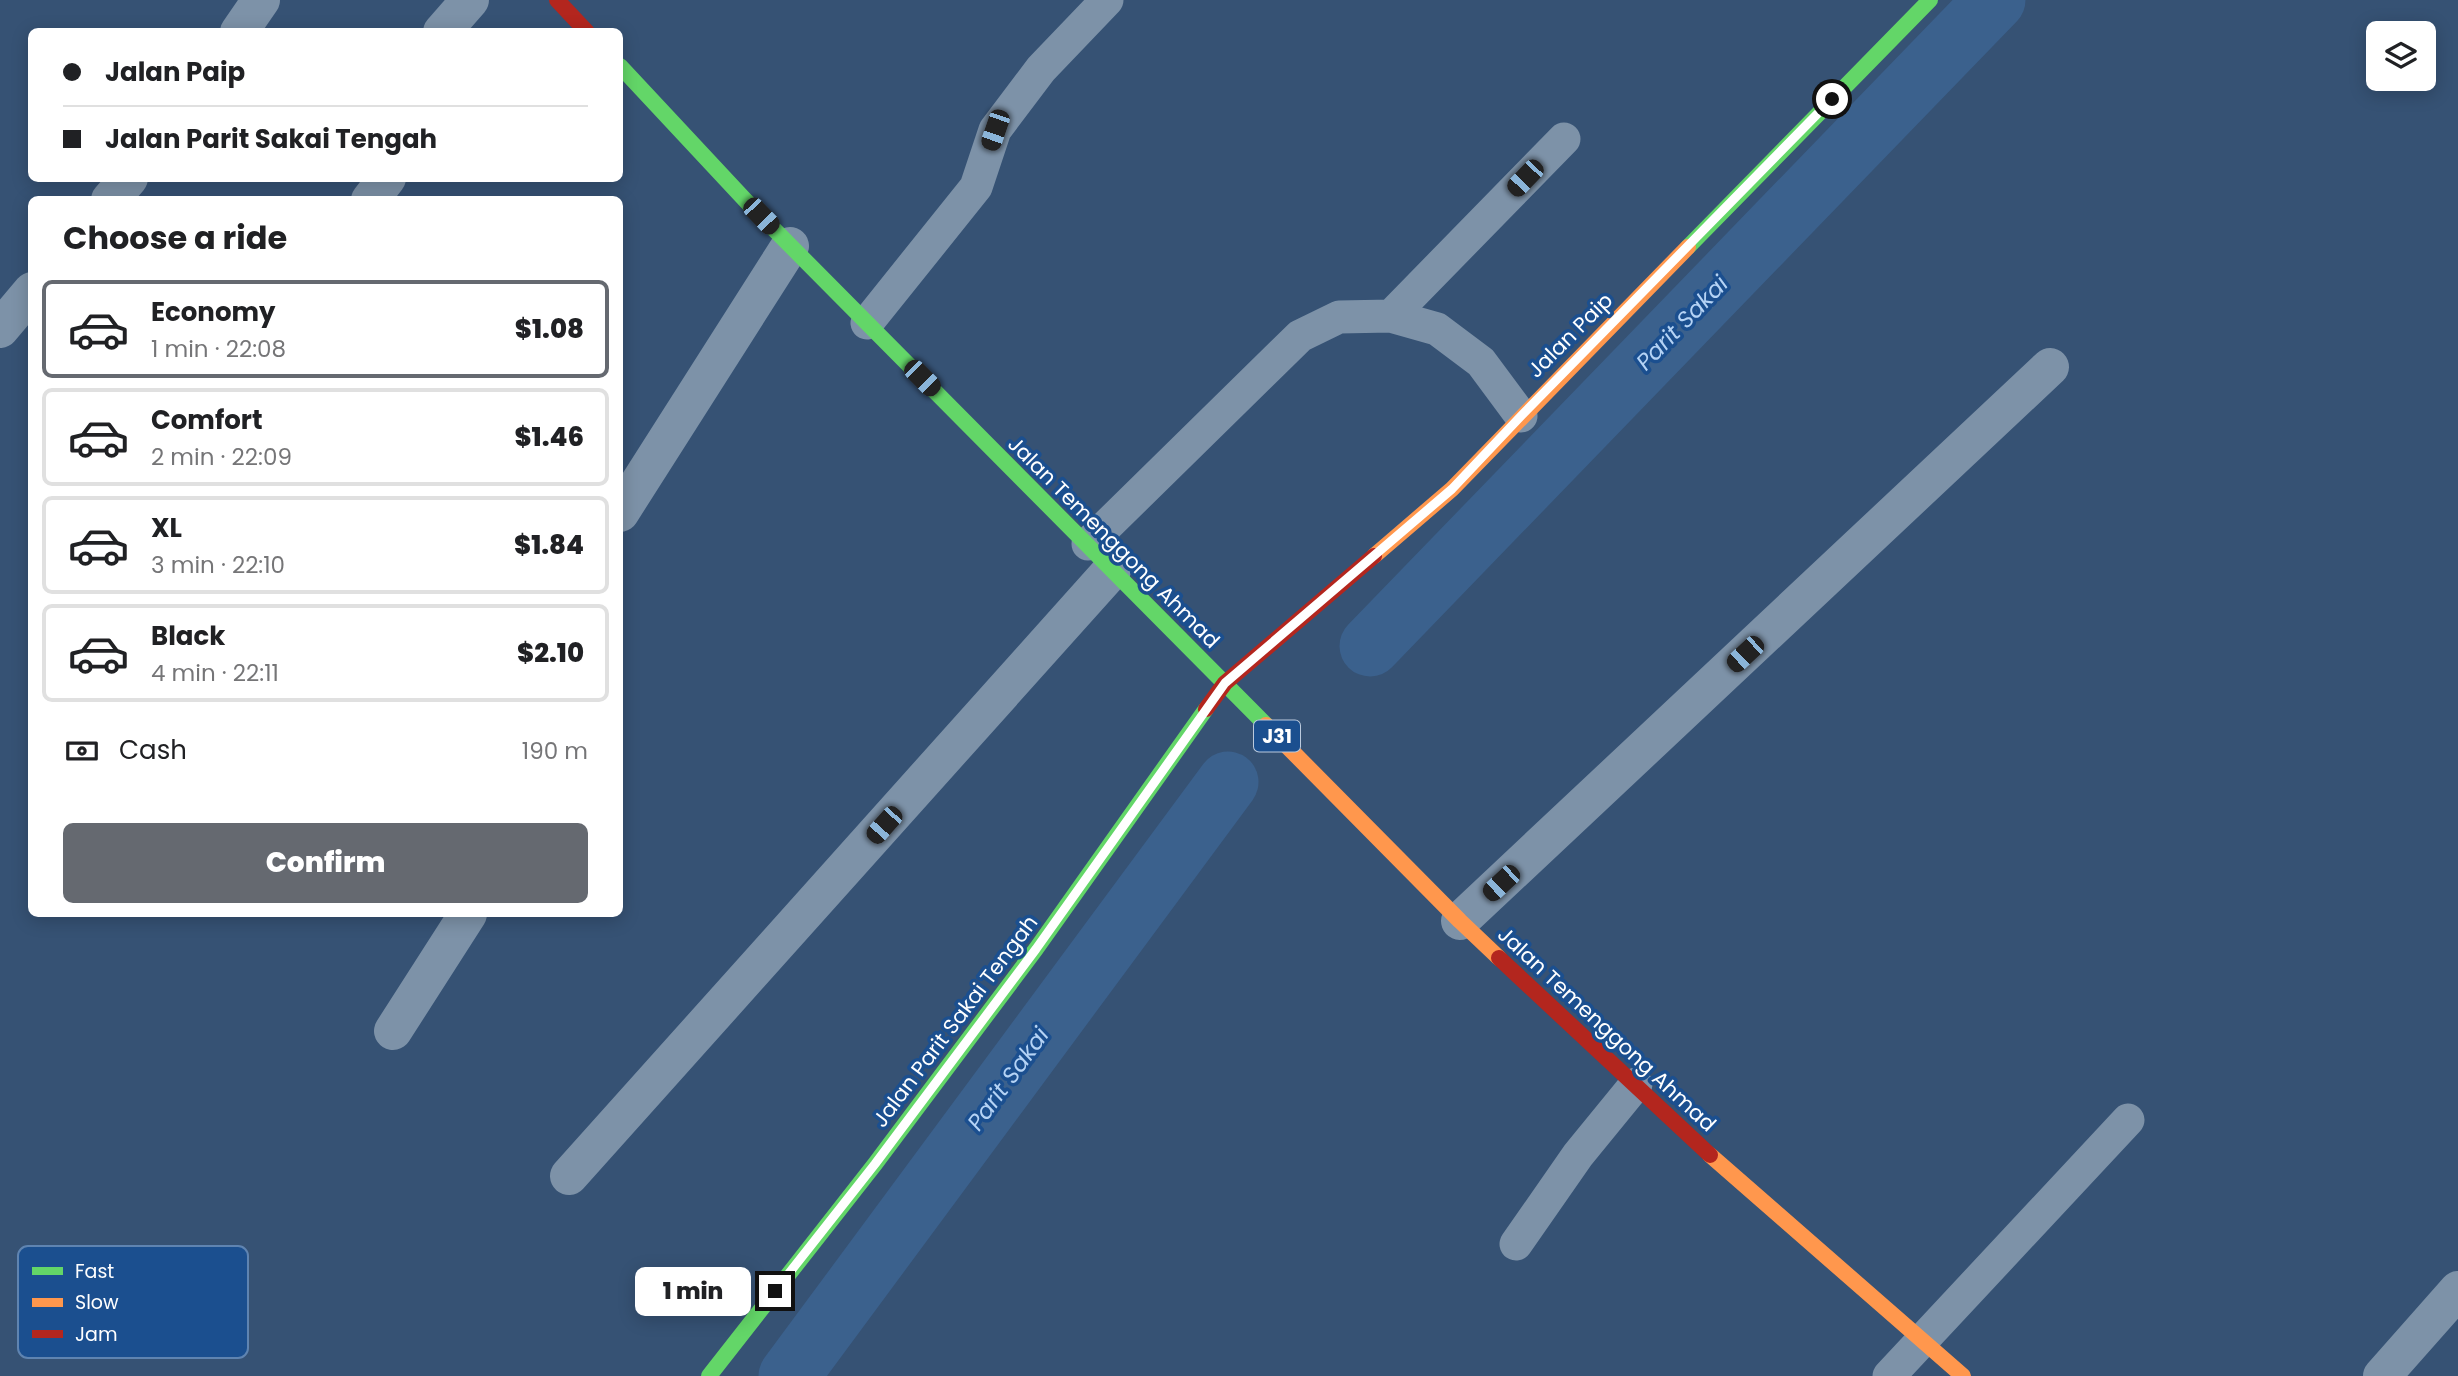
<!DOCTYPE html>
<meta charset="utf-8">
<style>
:root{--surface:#fff;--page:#f2f2f2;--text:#202124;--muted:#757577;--line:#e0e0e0;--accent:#656970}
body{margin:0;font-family:Poppins,sans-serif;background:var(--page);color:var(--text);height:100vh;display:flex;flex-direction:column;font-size:26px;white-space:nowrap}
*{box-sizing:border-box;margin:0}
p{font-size:23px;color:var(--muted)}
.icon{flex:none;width:38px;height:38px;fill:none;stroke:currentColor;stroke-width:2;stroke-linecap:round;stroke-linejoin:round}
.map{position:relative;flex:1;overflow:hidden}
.details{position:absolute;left:28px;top:196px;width:595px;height:721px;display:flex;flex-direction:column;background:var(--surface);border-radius:10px;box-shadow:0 4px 18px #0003}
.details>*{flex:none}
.guide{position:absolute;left:28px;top:28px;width:595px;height:154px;border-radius:10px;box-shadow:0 4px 18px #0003;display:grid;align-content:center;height:154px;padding:0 35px;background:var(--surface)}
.tools{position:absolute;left:2366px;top:21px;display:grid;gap:14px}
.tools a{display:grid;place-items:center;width:70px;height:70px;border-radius:10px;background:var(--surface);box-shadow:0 4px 18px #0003;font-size:35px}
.end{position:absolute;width:32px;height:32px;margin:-16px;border:9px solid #fff;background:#111;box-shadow:0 0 0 4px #111}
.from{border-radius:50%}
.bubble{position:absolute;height:49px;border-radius:10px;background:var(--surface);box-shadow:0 4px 18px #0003;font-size:23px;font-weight:800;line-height:49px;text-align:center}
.car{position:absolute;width:21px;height:42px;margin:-21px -10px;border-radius:9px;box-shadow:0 0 5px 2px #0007;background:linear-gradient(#222 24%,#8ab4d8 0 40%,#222 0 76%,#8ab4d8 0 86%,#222 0)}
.guide b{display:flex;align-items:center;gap:24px;height:66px;font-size:26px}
.guide b+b{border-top:2px solid var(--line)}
.guide i{width:18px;height:18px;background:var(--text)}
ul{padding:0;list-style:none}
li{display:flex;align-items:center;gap:21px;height:98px;margin:0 14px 10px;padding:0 21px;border:4px solid var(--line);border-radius:10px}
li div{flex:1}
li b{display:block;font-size:26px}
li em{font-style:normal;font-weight:800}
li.current{border-color:var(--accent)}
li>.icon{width:63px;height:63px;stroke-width:1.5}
h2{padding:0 35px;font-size:32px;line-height:84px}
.pay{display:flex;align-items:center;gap:18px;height:77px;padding:0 35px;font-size:26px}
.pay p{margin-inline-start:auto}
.button{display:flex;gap:14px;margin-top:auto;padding:14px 35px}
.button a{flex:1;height:80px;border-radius:10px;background:var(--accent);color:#fff;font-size:28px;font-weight:800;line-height:80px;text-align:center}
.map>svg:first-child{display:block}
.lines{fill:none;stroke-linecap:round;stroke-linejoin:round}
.canal{stroke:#3b618d;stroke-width:61}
.lane{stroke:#7d92a8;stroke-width:33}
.street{stroke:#7d92a8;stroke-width:38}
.fast{stroke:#63d668;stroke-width:16}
.slow{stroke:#ff974d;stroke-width:16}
.jam{stroke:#b3261e;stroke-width:16}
.route{stroke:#fff;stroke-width:9}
.labels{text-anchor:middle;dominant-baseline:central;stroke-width:7;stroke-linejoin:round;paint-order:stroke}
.shield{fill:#1b4f8f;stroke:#bbcadd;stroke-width:2}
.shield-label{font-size:19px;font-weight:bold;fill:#fff}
.street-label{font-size:21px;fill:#fff;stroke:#1b4f8f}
.water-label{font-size:23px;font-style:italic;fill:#b5d3f5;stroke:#1b4f8f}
.key{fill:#1b4f8f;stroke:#5f84b1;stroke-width:2}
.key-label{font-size:19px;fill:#fff}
</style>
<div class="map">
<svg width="2458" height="1376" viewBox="0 0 2458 1376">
<rect width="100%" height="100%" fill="#365274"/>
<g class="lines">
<path class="canal" d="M 1370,646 L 1995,0
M 789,1376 L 1228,782"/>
<path class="lane" d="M 1391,316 L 1564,139
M 867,323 L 976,187 L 995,130 L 1041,69 L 1107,0
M 1088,544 L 1300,336 L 1339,317 L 1391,316 L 1437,329 L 1481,362 L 1521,416
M 1516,1244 L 1578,1155 L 1636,1084
M 1889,1376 L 2128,1120"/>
<path class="street" d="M 239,32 L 261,0
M 442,32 L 470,0
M 110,200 L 129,178
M 370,200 L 387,178
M 0,329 L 32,291
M 620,513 L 790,246
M 1460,921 L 2050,367
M 393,1031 L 468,914
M 569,1176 L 1112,570
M 2382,1376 L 2458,1290"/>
<path class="fast" d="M 620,66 L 746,201 L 1266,725
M 1688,247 L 1930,0
M 709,1376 L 875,1164 L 1036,949 L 1206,709"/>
<path class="slow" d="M 1374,556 L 1452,489 L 1688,247
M 1266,725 L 1460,921 L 1499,958
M 1710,1155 L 1963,1376"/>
<path class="jam" d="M 557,0 L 587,32
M 1206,709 L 1225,683 L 1374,556
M 1499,958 L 1710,1155"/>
</g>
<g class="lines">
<path class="route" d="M 775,1291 L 875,1164 L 1036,949 L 1225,683 L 1452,489 L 1521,416 L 1832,99"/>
</g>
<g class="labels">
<rect class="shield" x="1254" y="720.5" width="46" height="31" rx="5"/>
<g class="shield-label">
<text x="1277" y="736">J31</text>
</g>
<g class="street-label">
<text transform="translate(1570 335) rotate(-45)">Jalan Paip</text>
<text transform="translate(1114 542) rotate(45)">Jalan Temenggong Ahmad</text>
<text transform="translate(955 1021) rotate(-53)">Jalan Parit Sakai Tengah</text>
<text transform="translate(1607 1029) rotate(43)">Jalan Temenggong Ahmad</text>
</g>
<g class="water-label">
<text transform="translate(1682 323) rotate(-46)">Parit Sakai</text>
<text transform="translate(1008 1079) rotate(-54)">Parit Sakai</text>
</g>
</g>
<rect x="18" y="1246" width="230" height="112" rx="10" class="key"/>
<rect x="32" y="1267" width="31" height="8" fill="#63d668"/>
<rect x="32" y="1298" width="31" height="9" fill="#ff974d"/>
<rect x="32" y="1330" width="31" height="8" fill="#b3261e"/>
<g class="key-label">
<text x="75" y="1278">Fast</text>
<text x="75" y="1309">Slow</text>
<text x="75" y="1341">Jam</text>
</g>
</svg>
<div class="tools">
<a><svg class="icon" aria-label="layers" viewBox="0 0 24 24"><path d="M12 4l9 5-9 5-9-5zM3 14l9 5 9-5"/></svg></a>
</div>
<i class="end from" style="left:1832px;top:99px"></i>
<i class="end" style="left:775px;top:1291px"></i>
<div class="bubble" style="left:635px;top:1267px;width:116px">1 min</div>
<i class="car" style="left:995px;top:130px;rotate:199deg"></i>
<i class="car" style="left:1525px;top:178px;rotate:224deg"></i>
<i class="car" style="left:761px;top:216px;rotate:136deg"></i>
<i class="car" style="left:922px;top:378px;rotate:135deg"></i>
<i class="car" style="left:1745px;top:654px;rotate:227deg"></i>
<i class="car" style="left:884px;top:825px;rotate:222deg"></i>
<i class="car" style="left:1501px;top:883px;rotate:227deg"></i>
<div class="guide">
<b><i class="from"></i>Jalan Paip</b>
<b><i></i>Jalan Parit Sakai Tengah</b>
</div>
<section class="details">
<h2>Choose a ride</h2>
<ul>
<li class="current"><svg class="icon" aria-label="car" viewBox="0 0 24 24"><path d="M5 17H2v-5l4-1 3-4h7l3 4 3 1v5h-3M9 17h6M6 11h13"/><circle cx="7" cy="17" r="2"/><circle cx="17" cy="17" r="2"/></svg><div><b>Economy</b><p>1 min · 22:08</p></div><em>$1.08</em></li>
<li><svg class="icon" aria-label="car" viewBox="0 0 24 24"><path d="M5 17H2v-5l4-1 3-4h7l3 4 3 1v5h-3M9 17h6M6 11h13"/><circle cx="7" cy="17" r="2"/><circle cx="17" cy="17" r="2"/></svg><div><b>Comfort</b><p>2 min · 22:09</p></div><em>$1.46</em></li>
<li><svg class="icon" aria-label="car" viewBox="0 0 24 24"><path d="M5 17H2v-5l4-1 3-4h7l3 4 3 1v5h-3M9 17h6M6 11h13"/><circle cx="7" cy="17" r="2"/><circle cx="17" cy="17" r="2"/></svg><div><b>XL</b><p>3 min · 22:10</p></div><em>$1.84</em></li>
<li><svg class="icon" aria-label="car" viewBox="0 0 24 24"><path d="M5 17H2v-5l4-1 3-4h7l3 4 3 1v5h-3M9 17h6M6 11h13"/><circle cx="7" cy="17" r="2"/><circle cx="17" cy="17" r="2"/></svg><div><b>Black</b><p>4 min · 22:11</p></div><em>$2.10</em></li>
</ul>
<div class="pay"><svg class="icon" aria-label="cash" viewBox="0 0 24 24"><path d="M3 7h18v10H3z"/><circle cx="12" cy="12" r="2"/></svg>Cash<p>190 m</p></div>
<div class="button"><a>Confirm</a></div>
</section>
</div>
